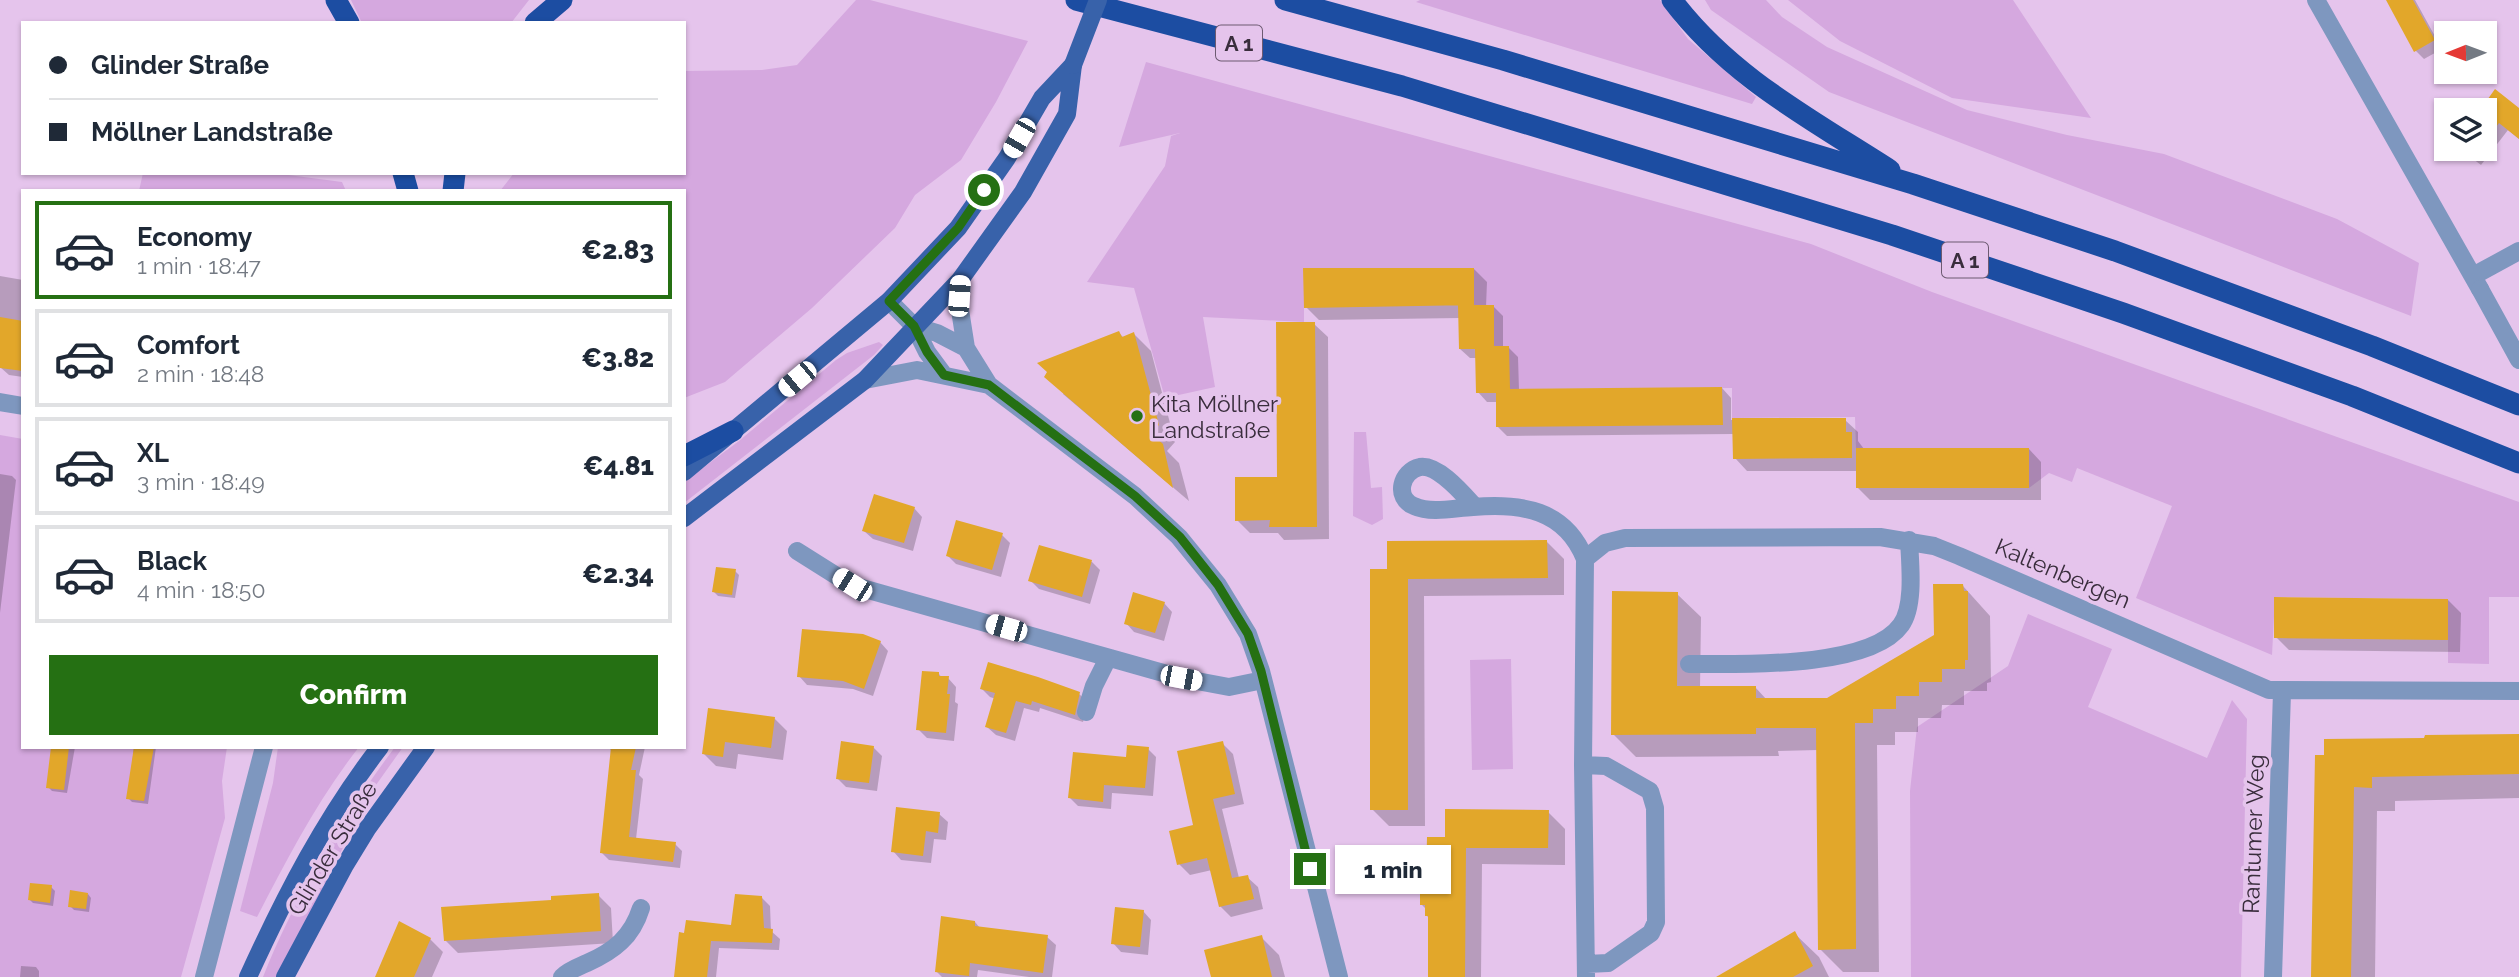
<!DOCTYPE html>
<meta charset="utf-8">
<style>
:root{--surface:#fff;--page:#f6f6f7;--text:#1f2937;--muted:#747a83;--line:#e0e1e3;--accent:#257013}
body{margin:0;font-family:Raleway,sans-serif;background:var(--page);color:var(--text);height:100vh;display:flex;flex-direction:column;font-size:26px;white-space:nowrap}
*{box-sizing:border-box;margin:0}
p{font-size:23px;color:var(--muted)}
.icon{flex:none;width:38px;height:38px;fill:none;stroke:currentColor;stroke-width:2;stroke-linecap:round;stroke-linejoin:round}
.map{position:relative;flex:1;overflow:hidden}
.panel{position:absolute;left:21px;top:189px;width:665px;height:560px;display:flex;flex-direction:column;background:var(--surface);border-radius:0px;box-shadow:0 2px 5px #0004}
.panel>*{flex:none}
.hud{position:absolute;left:21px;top:21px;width:665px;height:154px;border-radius:0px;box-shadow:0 2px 5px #0004;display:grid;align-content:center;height:154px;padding:0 28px;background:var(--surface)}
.needle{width:46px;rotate:269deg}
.buttons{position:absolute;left:2434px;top:21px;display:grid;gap:14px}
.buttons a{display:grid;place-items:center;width:63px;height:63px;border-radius:0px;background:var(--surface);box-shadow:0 2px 5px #0004;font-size:35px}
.end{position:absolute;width:32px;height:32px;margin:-16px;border:9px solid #257013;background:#fff;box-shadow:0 0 0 4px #fff}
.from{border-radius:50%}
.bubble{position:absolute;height:49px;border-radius:0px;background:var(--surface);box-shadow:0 2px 5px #0004;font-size:23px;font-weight:800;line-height:49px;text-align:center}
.car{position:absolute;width:21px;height:42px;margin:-21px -10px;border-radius:9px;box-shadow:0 0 5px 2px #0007;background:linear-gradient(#fff 24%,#345 0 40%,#fff 0 76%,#345 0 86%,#fff 0)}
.hud b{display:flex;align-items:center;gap:24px;height:66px;font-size:26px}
.hud b+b{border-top:2px solid var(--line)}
.hud i{width:18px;height:18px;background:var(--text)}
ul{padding:12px 0 0;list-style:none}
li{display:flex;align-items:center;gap:21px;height:98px;margin:0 14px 10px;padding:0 14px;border:4px solid var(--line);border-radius:0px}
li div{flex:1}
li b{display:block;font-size:26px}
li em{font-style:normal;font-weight:800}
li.active{border-color:var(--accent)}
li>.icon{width:63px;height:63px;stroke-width:1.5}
.primary-button{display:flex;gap:14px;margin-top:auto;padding:14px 28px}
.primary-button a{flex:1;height:80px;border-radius:0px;background:var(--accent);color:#fff;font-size:28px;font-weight:800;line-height:80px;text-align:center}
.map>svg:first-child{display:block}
.green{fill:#d5a8df}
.shadow{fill:#0003}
.building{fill:#e2a72a}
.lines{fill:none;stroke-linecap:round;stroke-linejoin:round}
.minor{stroke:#7e97bf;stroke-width:18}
.major{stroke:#3862aa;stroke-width:18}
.highway{stroke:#1c4da2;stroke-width:21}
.minor-bridge{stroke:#7e97bf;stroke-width:18}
.major-bridge{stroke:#3862aa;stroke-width:18}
.route{stroke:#257013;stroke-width:9}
.poi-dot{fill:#257013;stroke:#e5c4ec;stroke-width:2.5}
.labels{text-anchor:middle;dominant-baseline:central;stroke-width:7;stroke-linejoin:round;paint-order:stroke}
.shield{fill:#e5c4ec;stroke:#6d5a71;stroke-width:2}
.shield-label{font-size:21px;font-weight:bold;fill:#392d3c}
.poi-label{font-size:23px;fill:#392d3c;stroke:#e5c4ec;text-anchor:start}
.street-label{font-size:23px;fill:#392d3c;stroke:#e5c4ec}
</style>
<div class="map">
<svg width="2519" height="977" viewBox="0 0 2519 977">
<rect width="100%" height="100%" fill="#e5c4ec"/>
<path class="green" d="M 351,0 L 529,0 L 511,23 L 362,23 Z
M 856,0 L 870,0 L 1028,41 L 996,102 L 961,160 L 915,195 L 895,228 L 812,308 L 725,382 L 684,398 L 684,191 L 500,191 L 514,173 L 684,173 L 684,71 L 762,70 L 797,65 Z
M 1420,0 L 1660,0 L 1688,39 L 1756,97 L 1752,104 L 1416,2 Z
M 1705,0 L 1766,0 L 1782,17 L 1827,47 L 1967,110 L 2067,135 L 2164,154 L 2337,219 L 2419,263 L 2411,316 L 1829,92 L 1711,10 Z
M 1788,0 L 2013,0 L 2091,118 L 1952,98 L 1840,41 Z
M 1146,62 L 1811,244 L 1932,292 L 2519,502 L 2519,597 L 2489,597 L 2489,664 L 2448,663 L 2448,599 L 2275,597 L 2272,655 L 2136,598 L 2172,506 L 2077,468 L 2072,482 L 2049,473 L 2029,488 L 2029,448 L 1856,448 L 1855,417 L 1732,418 L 1732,388 L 1508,389 L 1509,346 L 1492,346 L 1494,305 L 1472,305 L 1474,268 L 1304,268 L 1304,322 L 1203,317 L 1215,387 L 1165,398 L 1134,288 L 1087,282 L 1165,166 L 1171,136 L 1180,133 L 1119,147 Z
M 143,173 L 273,173 L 342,182 L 346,191 L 139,191 Z
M 879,342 L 883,345 L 874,355 L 684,503 L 684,482 L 739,441 L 836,360 L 847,353 Z
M 1354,432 L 1366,432 L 1371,488 L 1382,487 L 1383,519 L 1372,525 L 1353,516 Z
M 0,435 L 23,439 L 23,747 L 227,747 L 222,781 L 225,818 L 181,977 L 0,977 Z
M 2028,614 L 2112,649 L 2088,707 L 2207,758 L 2232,700 L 2247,719 L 2241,977 L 1911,977 L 1910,791 L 1917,727 L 2008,666 Z
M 1511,659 L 1513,769 L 1472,770 L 1470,660 Z
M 278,747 L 359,747 C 318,799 287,859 257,917 L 240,911 L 273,783 Z
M 395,747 L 403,747 L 371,792 L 278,977 L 263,977 C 296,895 342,818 395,747 Z"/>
<path class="shadow" d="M 2388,0 L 2415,0 L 2442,49 L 2424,59 L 2416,51 Z
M 2496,92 L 2519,110 L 2519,139 L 2508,130 L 2481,165 L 2460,149 L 2485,149 L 2485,110 L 2482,110 Z
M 1474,269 L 1487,282 L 1486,307 L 1494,307 L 1503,316 L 1503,348 L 1509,348 L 1518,357 L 1519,390 L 1722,388 L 1731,398 L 1731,420 L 1845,420 L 1858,432 L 1858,441 L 1864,449 L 2029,449 L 2041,462 L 2041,500 L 1870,500 L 1857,487 L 1857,471 L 1747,471 L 1735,458 L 1734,434 L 1507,436 L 1497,426 L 1497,402 L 1487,402 L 1478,392 L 1477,358 L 1470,358 L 1460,349 L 1460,318 L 1319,320 L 1306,307 Z
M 0,276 L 23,280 L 23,377 L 9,375 L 0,367 Z
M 1314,324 L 1328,337 L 1329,539 L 1284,540 L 1278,533 L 1250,533 L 1237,520 L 1278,479 Z
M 1119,333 L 1124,338 L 1134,334 L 1151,351 L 1175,442 L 1167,451 L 1179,463 L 1189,501 L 1063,394 Z
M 0,474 L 12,476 L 16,480 L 0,613 Z
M 914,508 L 922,517 L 913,551 L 873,539 L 864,531 Z
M 1002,535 L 1010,543 L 1001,577 L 956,564 L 948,556 Z
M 1547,542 L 1564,559 L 1564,595 L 1424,596 L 1425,826 L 1389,826 L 1372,809 L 1389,571 Z
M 1040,547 L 1092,562 L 1100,570 L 1090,604 L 1039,589 L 1030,580 Z
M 735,571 L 739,575 L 735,598 L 718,596 L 714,592 Z
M 1963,586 L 1990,616 L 1991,682 L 1987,683 L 1987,691 L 1964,691 L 1964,705 L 1942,705 L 1941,718 L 1918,718 L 1918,732 L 1895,732 L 1895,745 L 1877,745 L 1879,972 L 1843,972 L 1820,949 L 1818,750 L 1778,751 L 1779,756 L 1636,757 L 1613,734 L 1677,594 L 1701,617 L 1700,688 L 1755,687 L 1767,700 L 1828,699 L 1936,636 Z
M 2448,600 L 2461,613 L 2460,652 L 2289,650 L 2276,637 Z
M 1164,603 L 1172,612 L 1164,641 L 1134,632 L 1126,623 Z
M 880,642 L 888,651 L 873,696 L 853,689 L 807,685 L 799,676 Z
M 939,674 L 942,678 L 948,678 L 956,687 L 955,702 L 958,704 L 954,741 L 927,738 L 918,729 Z
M 982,689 L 1079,694 L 1088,702 L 1083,722 L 1040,708 L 1039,712 L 1024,708 L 1015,741 L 996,735 L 987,727 L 996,699 L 990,697 Z
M 709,710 L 774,718 L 787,731 L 783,760 L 738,754 L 736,769 L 716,766 L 703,753 Z
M 2519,736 L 2519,798 L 2395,801 L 2395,811 L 2377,811 L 2375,977 L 2313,977 L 2317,757 Z
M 1222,743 L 1233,754 L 1244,804 L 1222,809 L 1239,878 L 1247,877 L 1258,887 L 1263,909 L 1231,917 L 1220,906 L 1212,870 L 1190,875 L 1179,864 L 1195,826 Z
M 53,747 L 75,747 L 67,793 L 52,791 L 48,787 Z
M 134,747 L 156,747 L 148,804 L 132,802 L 128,798 Z
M 609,747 L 645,747 L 639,775 L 643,779 L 636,839 L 675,844 L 682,851 L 680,868 L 609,860 L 602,853 L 612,752 Z
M 873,747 L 882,756 L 877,791 L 846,787 L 838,779 Z
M 1148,749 L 1156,757 L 1153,796 L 1112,793 L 1111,809 L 1078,806 L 1070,798 L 1128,758 Z
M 1548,812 L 1565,829 L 1565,865 L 1482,864 L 1481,977 L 1430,977 L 1430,919 L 1427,916 L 1427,910 L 1422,905 L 1428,881 L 1446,839 Z
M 939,814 L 948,822 L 946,840 L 934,839 L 931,863 L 901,860 L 893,851 Z
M 51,887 L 55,891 L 53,906 L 33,903 L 30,900 Z
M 88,894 L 91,898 L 89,912 L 74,910 L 70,906 Z
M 598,895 L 611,908 L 613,943 L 458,953 L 445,940 Z
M 762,898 L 770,906 L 771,931 L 780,939 L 779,950 L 719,948 L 716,977 L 676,977 L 681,934 L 733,927 Z
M 1143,911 L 1151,920 L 1148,955 L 1121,952 L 1113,943 Z
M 975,922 L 980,928 L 1047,937 L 1056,945 L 1052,977 L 1029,977 L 978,970 L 977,977 L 942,977 L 936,971 Z
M 1794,933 L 1819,957 L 1829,977 L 1720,977 Z
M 1261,937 L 1279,955 L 1285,977 L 1212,977 Z
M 430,939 L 443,952 L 432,977 L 377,977 Z
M 21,966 L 36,967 L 39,971 L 39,977 L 20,977 Z"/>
<path class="building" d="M 2386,0 L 2413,0 L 2435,40 L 2414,52 Z
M 2495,89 L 2519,108 L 2519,139 L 2499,123 L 2485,141 L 2485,103 Z
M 1303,268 L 1474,268 L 1474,305 L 1304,308 Z
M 1458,305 L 1494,305 L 1494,346 L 1509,346 L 1510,389 L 1722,387 L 1723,425 L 1496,427 L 1496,393 L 1476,393 L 1475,349 L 1459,349 Z
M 0,317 L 23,321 L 23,371 L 0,368 Z
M 1276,322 L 1315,322 L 1317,527 L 1269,527 L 1270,520 L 1235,521 L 1235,477 L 1277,477 Z
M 1119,331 L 1122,337 L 1134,332 L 1159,425 L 1151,433 L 1163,444 L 1173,488 L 1044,377 L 1047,372 L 1037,363 Z
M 1732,418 L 1846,418 L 1846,432 L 1852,432 L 1852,458 L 1733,459 Z
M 1856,448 L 2029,448 L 2029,488 L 1856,488 Z
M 874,494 L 915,507 L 904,543 L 862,531 Z
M 956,520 L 1003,533 L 992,570 L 946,556 Z
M 1547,540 L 1548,578 L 1408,579 L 1408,810 L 1370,810 L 1370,569 L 1387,569 L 1387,541 Z
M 1039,545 L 1092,560 L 1082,597 L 1028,581 Z
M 716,567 L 736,569 L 732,595 L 712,592 Z
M 1933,584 L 1963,584 L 1964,591 L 1968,591 L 1968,660 L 1965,660 L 1965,669 L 1942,669 L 1942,682 L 1919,682 L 1919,696 L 1896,696 L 1896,709 L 1873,709 L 1873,723 L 1855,723 L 1856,949 L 1818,950 L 1816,728 L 1756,728 L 1756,734 L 1611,735 L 1612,591 L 1678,592 L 1677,686 L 1756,686 L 1756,698 L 1827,698 L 1934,635 Z
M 1133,592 L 1165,602 L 1155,633 L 1124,624 Z
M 2274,597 L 2448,599 L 2448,640 L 2274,638 Z
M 802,629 L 863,634 L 881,641 L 864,689 L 843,681 L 797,677 Z
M 988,662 L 1038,677 L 1080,692 L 1075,715 L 1032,701 L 1031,705 L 1016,701 L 1006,733 L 985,727 L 995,693 L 980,689 Z
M 922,671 L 939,672 L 939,676 L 949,676 L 947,694 L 950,694 L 946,733 L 916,730 Z
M 708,708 L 775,717 L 771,748 L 725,742 L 723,757 L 702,754 Z
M 2519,734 L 2519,774 L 2372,777 L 2372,788 L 2354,787 L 2351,977 L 2311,977 L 2315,755 L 2324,755 L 2324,739 L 2424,738 L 2425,735 Z
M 841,741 L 874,746 L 869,783 L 836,779 Z
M 1223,741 L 1235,794 L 1213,799 L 1232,878 L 1248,875 L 1254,899 L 1219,907 L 1207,858 L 1177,865 L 1169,831 L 1193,825 L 1177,751 Z
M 1127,745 L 1149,747 L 1145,788 L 1104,785 L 1103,802 L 1068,798 L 1073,752 L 1126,757 Z
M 51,747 L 69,747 L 64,790 L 46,788 Z
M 134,747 L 154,747 L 144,801 L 126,799 Z
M 611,747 L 636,747 L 631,770 L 636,770 L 629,837 L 676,842 L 673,862 L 600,853 Z
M 896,807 L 940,812 L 938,833 L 926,831 L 923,856 L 891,852 Z
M 1445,809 L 1549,810 L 1548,848 L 1466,848 L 1465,977 L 1428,977 L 1428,916 L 1425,916 L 1425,905 L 1420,905 L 1420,879 L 1426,879 L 1427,837 L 1445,837 Z
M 30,883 L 52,885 L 50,903 L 28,900 Z
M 70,890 L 88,893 L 86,909 L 68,907 Z
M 599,893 L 601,931 L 444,941 L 441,907 L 551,900 L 551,896 Z
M 735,894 L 762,896 L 764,928 L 773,929 L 772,943 L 711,941 L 707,977 L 674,977 L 679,932 L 684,933 L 686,920 L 731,925 Z
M 1115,907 L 1144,910 L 1140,947 L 1111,944 Z
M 941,916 L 975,921 L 975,926 L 1048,935 L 1043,973 L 970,963 L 969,976 L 935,972 Z
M 399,921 L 431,938 L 414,977 L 375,977 Z
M 1795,931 L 1813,966 L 1793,977 L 1716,977 Z
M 1262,935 L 1272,977 L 1211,977 L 1204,950 Z"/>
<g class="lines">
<path class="minor" d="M 2316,0 L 2480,289
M 2473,276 L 2519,251
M 960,280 L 960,310 L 966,348 L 989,385 L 1135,496 L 1179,537 L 1218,585 L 1248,634 L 1261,671 L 1339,977
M 889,301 L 914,326 L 927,352 L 944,375
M 914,326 L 937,333 L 966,348
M 865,380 L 917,370 L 989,385
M 0,402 L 23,406
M 1475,507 C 1463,494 1438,464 1420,467 C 1401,471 1394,498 1414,506 C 1432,514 1454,508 1473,507 C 1521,503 1565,509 1585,559 L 1583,765 L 1586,977
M 797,551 L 851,585 L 1181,678 L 1229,687 L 1263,680
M 1585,559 L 1605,543 L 1625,538 L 1880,537 L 1934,546 L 1959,556 L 2269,690 L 2519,691
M 1689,664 C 1739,664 1870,669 1901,625 C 1915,606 1910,563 1909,540
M 1086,712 L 1094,686 L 1108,658
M 1583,765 L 1606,766 L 1650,791 L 1655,808 L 1656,922 L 1651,933 L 1608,963 L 1587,964
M 204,977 L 264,747
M 562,977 C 569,970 578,967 587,963 C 614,951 632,937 641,908
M 2273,977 L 2282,692"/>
<path class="major" d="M 684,472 L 889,301 L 958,228 L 1007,158 L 1042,98 L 1073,65
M 684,518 L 865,380 L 960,280 L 1023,192 L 1067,114 L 1073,65
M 248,977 C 285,896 325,818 380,747
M 285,977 L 345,865 L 367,829 L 426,747"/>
<path class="highway" d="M 336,0 L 349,23
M 1076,0 L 1402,86 L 1892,235 L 2123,313 L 2352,396 L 2519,463
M 1285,0 L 1503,60 L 1913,184 L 2115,251 L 2372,346 L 2519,405
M 1672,0 C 1730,77 1811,119 1890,170
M 535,23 L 562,0
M 403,173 L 408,191
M 453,191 L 455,173
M 684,456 L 733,431"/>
<path class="minor-bridge" d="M 2480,289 L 2519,360"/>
<path class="major-bridge" d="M 1073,65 L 1098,0"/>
</g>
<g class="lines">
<path class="route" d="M 984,190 L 958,228 L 889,301 L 914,326 L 927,352 L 944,375 L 989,385 L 1135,496 L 1180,537 L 1218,585 L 1248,634 L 1261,671 L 1310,869"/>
</g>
<circle class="poi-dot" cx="1137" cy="416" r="7"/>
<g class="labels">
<g class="shield">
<rect x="1216" y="25.5" width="46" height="35" rx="5"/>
<rect x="1942" y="242.5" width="46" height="35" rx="5"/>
</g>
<g class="shield-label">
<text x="1239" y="43">A 1</text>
<text x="1965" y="260">A 1</text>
</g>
<g class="poi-label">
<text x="1151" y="403">Kita Möllner<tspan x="1151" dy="26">Landstraße</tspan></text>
</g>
<g class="street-label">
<text transform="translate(2063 573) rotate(23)">Kaltenbergen</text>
<text transform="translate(2253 834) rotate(-88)">Rantumer Weg</text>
<text transform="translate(332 848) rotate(-59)">Glinder Straße</text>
</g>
</g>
</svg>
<div class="buttons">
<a><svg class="needle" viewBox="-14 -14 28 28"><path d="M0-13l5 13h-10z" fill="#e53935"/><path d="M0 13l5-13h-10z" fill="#747a83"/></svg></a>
<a><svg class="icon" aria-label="layers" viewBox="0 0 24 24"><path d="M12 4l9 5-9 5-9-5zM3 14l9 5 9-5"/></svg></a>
</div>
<i class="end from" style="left:984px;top:190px"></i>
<i class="end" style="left:1310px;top:869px"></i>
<div class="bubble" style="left:1335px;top:845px;width:116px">1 min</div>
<i class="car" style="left:1019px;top:138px;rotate:210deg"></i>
<i class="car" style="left:959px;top:296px;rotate:4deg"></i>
<i class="car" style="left:797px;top:379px;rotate:230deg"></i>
<i class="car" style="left:852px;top:585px;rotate:302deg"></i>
<i class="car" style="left:1006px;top:628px;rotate:286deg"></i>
<i class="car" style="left:1181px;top:678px;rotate:101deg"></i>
<div class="hud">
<b><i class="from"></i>Glinder Straße</b>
<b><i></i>Möllner Landstraße</b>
</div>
<section class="panel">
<ul>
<li class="active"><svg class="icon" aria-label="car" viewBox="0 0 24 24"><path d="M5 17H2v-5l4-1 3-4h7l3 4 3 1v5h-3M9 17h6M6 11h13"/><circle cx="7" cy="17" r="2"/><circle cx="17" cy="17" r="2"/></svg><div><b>Economy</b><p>1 min · 18:47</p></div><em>€2.83</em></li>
<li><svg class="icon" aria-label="car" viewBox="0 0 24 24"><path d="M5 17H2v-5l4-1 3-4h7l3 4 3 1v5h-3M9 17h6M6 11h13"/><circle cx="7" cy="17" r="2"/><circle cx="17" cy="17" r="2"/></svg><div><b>Comfort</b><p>2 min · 18:48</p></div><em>€3.82</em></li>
<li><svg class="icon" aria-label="car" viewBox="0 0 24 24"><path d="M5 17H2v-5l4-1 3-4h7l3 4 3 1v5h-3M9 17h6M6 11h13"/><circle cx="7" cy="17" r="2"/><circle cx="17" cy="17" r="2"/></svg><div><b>XL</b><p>3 min · 18:49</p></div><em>€4.81</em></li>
<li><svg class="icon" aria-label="car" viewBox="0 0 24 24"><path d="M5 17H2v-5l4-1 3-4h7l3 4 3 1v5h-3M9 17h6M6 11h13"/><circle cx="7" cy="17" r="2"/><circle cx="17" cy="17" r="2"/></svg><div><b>Black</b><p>4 min · 18:50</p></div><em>€2.34</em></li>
</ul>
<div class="primary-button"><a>Confirm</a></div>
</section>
</div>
